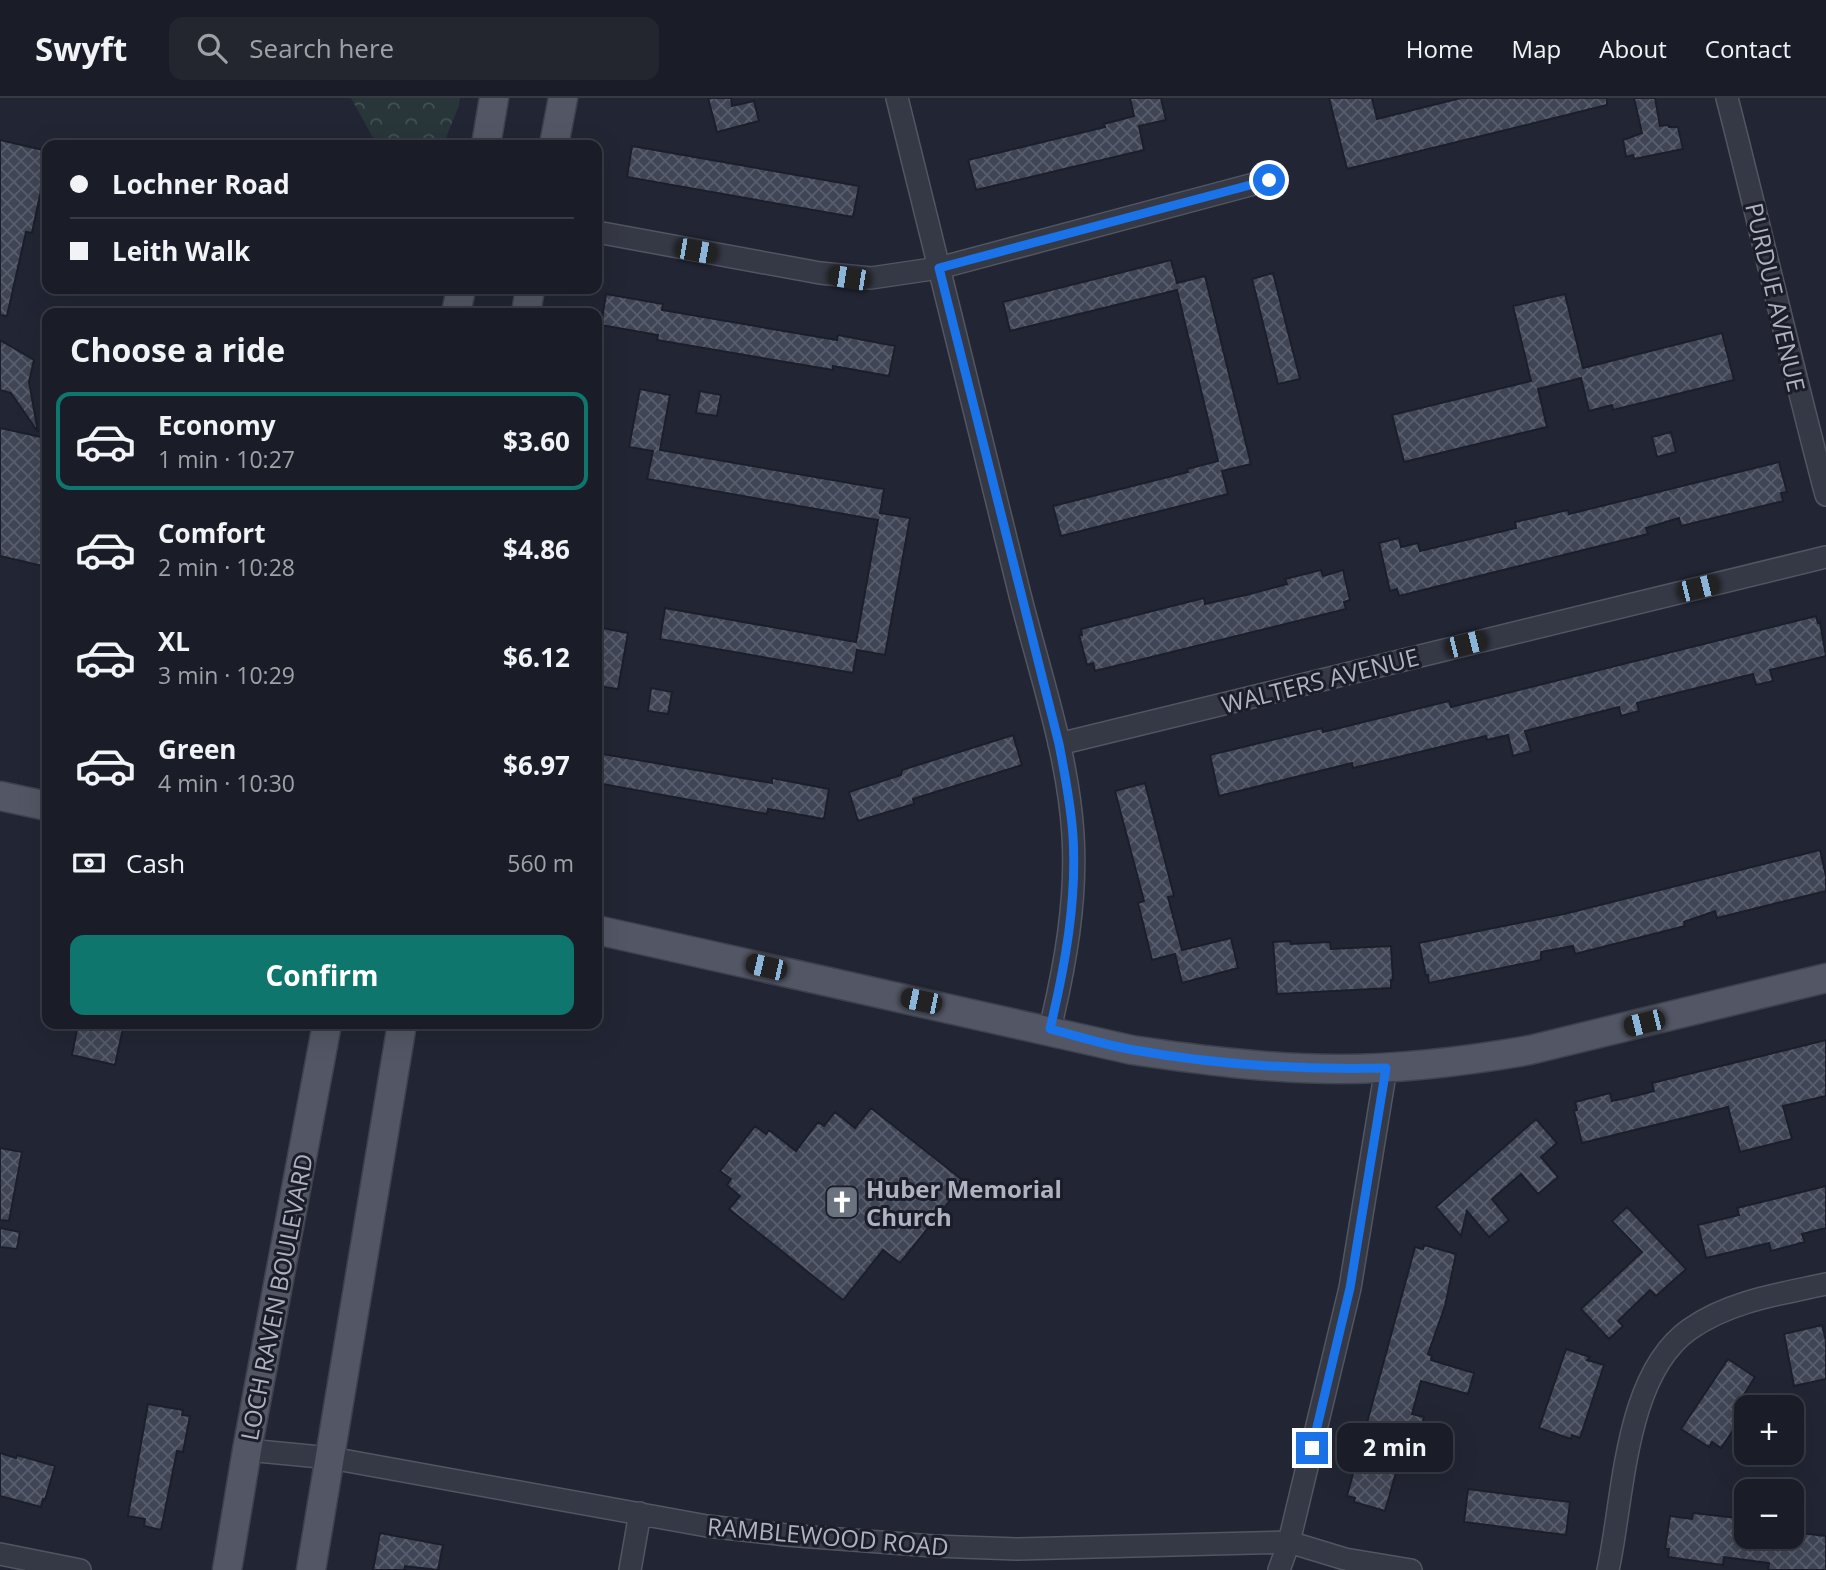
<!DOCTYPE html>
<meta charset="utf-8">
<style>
:root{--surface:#1a1c27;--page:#23252f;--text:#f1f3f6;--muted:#9fa1a7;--line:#383a44;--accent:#0f766e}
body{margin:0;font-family:"Open Sans",sans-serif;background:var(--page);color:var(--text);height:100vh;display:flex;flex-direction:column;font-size:26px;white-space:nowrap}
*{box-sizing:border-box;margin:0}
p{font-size:23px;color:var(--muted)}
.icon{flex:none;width:38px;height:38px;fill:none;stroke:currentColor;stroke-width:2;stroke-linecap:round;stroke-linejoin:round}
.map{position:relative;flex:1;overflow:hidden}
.panel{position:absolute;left:42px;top:210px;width:560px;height:721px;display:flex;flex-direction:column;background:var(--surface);border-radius:14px;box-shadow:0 7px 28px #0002,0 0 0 2px var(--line)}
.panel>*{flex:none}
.guide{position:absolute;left:42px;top:42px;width:560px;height:154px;border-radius:14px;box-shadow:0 7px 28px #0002,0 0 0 2px var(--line);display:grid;align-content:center;height:154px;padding:0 28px;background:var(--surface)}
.controls{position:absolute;left:1734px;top:1297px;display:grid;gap:14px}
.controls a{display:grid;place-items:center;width:70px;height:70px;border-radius:14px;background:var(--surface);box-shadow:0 7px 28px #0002,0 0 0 2px var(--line);font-size:35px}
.end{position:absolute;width:32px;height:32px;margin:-16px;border:9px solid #1a73e8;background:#fff;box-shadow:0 0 0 4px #fff}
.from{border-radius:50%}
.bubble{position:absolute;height:49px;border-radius:14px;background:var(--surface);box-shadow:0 7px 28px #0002,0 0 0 2px var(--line);font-size:23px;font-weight:700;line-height:49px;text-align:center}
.car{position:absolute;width:21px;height:42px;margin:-21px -10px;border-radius:9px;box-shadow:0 0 5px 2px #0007;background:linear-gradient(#222 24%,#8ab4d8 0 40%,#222 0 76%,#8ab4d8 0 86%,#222 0)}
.guide b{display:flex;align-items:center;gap:24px;height:66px;font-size:26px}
.guide b+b{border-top:2px solid var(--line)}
.guide i{width:18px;height:18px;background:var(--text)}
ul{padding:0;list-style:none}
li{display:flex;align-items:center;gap:21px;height:98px;margin:0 14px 10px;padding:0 14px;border:4px solid transparent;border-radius:14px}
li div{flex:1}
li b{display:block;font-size:26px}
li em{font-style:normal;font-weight:700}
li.current{border-color:var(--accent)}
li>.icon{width:63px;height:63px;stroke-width:1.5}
h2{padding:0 28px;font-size:32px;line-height:84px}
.pay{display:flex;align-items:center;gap:18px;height:77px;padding:0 28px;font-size:26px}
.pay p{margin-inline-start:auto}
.cta{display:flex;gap:14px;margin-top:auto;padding:14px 28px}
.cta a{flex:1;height:80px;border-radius:14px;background:var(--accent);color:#fff;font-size:28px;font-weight:700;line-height:80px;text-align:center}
header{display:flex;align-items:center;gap:42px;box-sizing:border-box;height:98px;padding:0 35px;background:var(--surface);border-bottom:2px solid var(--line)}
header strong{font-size:33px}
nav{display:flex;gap:38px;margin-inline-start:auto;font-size:24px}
.search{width:490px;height:63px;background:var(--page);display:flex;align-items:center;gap:18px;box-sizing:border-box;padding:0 24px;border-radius:14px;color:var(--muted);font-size:26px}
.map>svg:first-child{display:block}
.forest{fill:url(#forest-crowns)}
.building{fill:url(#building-cross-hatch);stroke:#1c1f2b;stroke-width:2}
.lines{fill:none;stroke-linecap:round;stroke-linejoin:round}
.minor-casing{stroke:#525562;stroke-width:24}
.major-casing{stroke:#3e414e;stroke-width:31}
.minor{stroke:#353845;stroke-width:21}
.major{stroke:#535765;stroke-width:28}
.route{stroke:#1a73e8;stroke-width:9}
.labels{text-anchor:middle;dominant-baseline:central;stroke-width:6;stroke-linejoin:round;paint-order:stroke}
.street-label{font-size:24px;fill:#afb2c1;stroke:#1b1d29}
.poi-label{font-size:24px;font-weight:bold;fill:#afb2c1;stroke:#1b1d29;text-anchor:start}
</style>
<header>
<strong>Swyft</strong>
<div class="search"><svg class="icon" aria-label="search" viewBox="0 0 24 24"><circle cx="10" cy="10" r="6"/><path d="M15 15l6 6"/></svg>Search here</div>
<nav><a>Home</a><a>Map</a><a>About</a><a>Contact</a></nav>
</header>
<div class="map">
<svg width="1826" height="1472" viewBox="0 0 1826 1472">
<defs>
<pattern id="forest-crowns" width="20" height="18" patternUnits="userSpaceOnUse" patternTransform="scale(1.75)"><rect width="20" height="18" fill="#283539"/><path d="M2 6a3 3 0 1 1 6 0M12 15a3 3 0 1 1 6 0" fill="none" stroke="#455054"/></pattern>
<pattern id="building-cross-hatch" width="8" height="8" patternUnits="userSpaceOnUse" patternTransform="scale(1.75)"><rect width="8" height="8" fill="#404555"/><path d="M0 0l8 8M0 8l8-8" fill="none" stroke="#595d6c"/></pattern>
</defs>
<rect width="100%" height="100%" fill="#222634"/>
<path class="forest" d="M 351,0 L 460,0 C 458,17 447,30 445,47 L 379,47 L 372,38 Z"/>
<path class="building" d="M 708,0 L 731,0 L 732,8 L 754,3 L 759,23 L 717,34 Z
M 1130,0 L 1161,0 L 1166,22 L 1139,28 L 1144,52 L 976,92 L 968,62 L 1105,29 L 1104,26 L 1134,18 Z
M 1329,0 L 1372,0 L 1377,21 L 1461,0 L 1607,0 L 1607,7 L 1347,71 Z
M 1634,0 L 1655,0 L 1660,28 L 1668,27 L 1669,29 L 1678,29 L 1683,51 L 1634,61 L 1633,57 L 1626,59 L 1623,42 L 1642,35 Z
M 0,42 L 47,53 L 47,64 L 32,135 L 26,134 L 7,218 L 0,217 Z
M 632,48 L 859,88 L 853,119 L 627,79 Z
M 1171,162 L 1177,185 L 1205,178 L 1251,366 L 1222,373 L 1228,396 L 1061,438 L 1053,408 L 1188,374 L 1187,371 L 1218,363 L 1177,192 L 1010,233 L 1003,204 Z
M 1273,175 L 1300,281 L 1278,286 L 1252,181 Z
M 606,196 L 663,206 L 662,212 L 837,242 L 838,237 L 895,248 L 889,278 L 833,268 L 833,272 L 657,242 L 658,237 L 601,227 Z
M 1565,196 L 1583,270 L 1722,235 L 1734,282 L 1613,312 L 1612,307 L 1589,313 L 1581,280 L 1538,291 L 1547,329 L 1404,364 L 1392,317 L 1531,283 L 1513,208 Z
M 0,242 L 34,262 L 29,284 L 38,334 L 11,295 L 0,292 Z
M 640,291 L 670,297 L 660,352 L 884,391 L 880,415 L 910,420 L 885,557 L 857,552 L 853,575 L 660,541 L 665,510 L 856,544 L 878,422 L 647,381 L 653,353 L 629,349 Z
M 700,293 L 721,297 L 717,318 L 696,315 Z
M 0,330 L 41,339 L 41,342 L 47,344 L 47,469 L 0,458 Z
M 1671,334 L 1676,354 L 1657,359 L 1652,339 Z
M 1779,364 L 1787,394 L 1781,395 L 1783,403 L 1681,428 L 1679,420 L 1646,430 L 1648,436 L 1399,498 L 1397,491 L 1390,493 L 1379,445 L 1399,440 L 1401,449 L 1418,445 L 1420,453 L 1516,430 L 1515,424 L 1568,412 L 1569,416 Z
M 1321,472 L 1323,478 L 1343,472 L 1350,502 L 1344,504 L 1346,511 L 1095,573 L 1093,565 L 1087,567 L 1079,537 L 1082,537 L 1081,531 L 1204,500 L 1205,506 L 1250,496 L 1287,486 L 1285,481 Z
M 1816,518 L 1818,525 L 1820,524 L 1826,558 L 1770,572 L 1773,583 L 1756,587 L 1753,576 L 1637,605 L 1639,613 L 1621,618 L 1619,609 L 1525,633 L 1531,653 L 1513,658 L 1508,637 L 1487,642 L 1486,638 L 1353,670 L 1352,665 L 1219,698 L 1210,657 L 1322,630 L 1323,634 L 1449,603 L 1451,609 Z
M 597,529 L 628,535 L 618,591 L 597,588 Z
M 651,590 L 672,594 L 668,616 L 648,613 Z
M 1013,637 L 1022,667 L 913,701 L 914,706 L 858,723 L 849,694 L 901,677 L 902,672 Z
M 597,655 L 772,685 L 772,680 L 829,691 L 824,721 L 768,711 L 767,716 L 597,685 Z
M 1145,685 L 1174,798 L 1168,799 L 1182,852 L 1231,840 L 1238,870 L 1182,885 L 1175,856 L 1152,862 L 1138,805 L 1144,803 L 1115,693 Z
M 1820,752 L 1826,778 L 1826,793 L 1717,820 L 1715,813 L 1684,824 L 1685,828 L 1575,856 L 1573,848 L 1541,854 L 1541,862 L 1429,885 L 1428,877 L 1426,878 L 1419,845 L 1564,816 Z
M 1290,843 L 1291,846 L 1330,844 L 1331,851 L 1391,848 L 1393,882 L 1391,882 L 1391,890 L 1277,896 L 1273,844 Z
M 78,926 L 124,926 L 115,967 L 72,957 Z
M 1826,942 L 1826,998 L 1783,1008 L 1792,1041 L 1740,1054 L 1728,1009 L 1582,1045 L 1574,1013 L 1577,1012 L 1575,1004 L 1610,995 L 1612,1003 L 1635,998 L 1654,993 L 1652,985 Z
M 871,1010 L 965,1084 L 900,1165 L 883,1152 L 843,1202 L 729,1111 L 740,1098 L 727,1087 L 731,1081 L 720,1073 L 755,1028 L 766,1036 L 769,1032 L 796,1053 L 818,1024 L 824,1028 L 835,1014 L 855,1030 Z
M 1536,1021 L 1557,1045 L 1541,1059 L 1558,1079 L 1538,1096 L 1521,1076 L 1492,1101 L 1509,1122 L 1489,1139 L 1467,1113 L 1461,1138 L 1436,1109 Z
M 0,1050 L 22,1054 L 9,1123 L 0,1122 Z
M 1826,1088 L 1826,1130 L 1802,1136 L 1805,1144 L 1771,1153 L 1769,1145 L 1706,1160 L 1698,1127 L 1739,1117 L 1737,1110 Z
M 1627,1109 L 1686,1171 L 1656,1198 L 1650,1192 L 1618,1223 L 1623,1228 L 1609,1241 L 1581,1211 L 1642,1154 L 1612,1123 Z
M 0,1130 L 20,1134 L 17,1151 L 0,1149 Z
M 1424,1147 L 1456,1156 L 1445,1208 L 1428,1256 L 1432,1258 L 1431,1262 L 1474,1275 L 1468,1296 L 1421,1283 L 1412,1316 L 1424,1319 L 1419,1335 L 1413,1334 L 1408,1352 L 1403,1350 L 1385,1413 L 1354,1404 L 1355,1400 L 1347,1398 L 1415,1149 L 1423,1151 Z
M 1822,1227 L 1826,1243 L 1826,1281 L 1794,1288 L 1784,1236 Z
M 1566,1251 L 1590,1259 L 1587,1262 L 1604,1267 L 1580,1340 L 1572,1337 L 1571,1341 L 1539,1330 Z
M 1728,1261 L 1755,1279 L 1743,1298 L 1752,1304 L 1721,1350 L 1712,1344 L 1709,1349 L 1681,1331 Z
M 148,1306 L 183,1312 L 182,1317 L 190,1318 L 183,1354 L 177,1353 L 161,1432 L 144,1428 L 145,1421 L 128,1418 Z
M 0,1355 L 16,1360 L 17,1357 L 55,1368 L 45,1402 L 43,1401 L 41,1409 L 0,1398 Z
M 1468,1391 L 1570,1404 L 1566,1437 L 1464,1424 Z
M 1693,1415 L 1746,1421 L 1746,1438 L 1792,1438 L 1792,1434 L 1826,1438 L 1826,1472 L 1768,1472 L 1769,1465 L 1724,1459 L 1723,1467 L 1668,1459 L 1669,1451 L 1665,1451 L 1670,1418 L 1692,1421 Z
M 380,1435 L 443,1447 L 438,1472 L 405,1468 L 404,1472 L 373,1472 Z"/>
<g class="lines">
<g class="minor-casing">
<path id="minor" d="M 897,0 C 938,163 977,326 1018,489 C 1038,571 1068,653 1073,737 C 1077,803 1065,868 1050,931
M 1727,0 C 1761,132 1791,265 1826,397
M 597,134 L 820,175 L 871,180 L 939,170 L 1269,82
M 1059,646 L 1826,459
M 247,1352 L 331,1360 L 707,1428 L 786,1437 L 933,1448 L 1017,1451 L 1289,1444 L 1345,1461 L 1411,1472
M 0,1456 L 80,1472
M 630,1472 L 640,1415
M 1279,1472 L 1289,1444 L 1350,1190 L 1386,970
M 1608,1472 C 1624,1399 1624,1277 1690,1231 C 1730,1203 1780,1196 1826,1186"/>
</g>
<g class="major-casing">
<path id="major" d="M 486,47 L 494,0
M 554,47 L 563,0
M 456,215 L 461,191
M 526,215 L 530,191
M 0,698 L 47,708
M 597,832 L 1132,952 C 1201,962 1270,971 1339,971 C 1403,971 1467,963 1530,952 L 1826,880
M 227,1472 L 247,1352 L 327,926
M 311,1472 L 402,926"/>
</g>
<use href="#minor" class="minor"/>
<use href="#major" class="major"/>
</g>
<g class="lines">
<path class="route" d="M 1269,82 L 939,170 L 1059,646 C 1065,677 1071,707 1073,738 C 1077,803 1065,868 1050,931 C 1077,938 1105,947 1134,952 C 1217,967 1302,972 1386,970 L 1350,1190 L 1312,1350"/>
</g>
<defs>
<g id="church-square" transform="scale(1.75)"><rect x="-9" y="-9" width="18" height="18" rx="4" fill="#6b7280" stroke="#1b1d29"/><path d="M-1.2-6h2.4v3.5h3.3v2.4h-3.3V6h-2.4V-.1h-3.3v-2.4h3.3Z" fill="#fff"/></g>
</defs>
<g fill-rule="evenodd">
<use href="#church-square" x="842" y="1104"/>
</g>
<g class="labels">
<g class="street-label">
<text transform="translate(1776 199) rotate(77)">PURDUE AVENUE</text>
<text transform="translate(1320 582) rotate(-14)">WALTERS AVENUE</text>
<text transform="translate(276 1199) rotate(-79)">LOCH RAVEN BOULEVARD</text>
<text transform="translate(828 1438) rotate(5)">RAMBLEWOOD ROAD</text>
</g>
<g class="poi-label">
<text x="866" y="1090">Huber Memorial<tspan x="866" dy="28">Church</tspan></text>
</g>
</g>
</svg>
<div class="controls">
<a>+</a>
<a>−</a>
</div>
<i class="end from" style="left:1269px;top:82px"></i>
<i class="end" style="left:1312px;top:1350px"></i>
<div class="bubble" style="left:1337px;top:1325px;width:116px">2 min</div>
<i class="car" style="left:696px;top:153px;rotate:100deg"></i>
<i class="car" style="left:849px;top:180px;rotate:279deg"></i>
<i class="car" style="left:1698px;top:490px;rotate:76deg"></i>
<i class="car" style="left:1466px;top:546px;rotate:76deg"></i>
<i class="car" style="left:766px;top:869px;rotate:283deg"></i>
<i class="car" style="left:921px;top:903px;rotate:282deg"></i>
<i class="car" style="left:1644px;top:925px;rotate:256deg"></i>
<div class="guide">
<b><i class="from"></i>Lochner Road</b>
<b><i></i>Leith Walk</b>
</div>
<section class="panel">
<h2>Choose a ride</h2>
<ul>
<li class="current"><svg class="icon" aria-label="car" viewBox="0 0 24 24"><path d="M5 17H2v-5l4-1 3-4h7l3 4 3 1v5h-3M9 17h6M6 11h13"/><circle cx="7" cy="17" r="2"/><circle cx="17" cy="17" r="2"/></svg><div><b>Economy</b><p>1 min · 10:27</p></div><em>$3.60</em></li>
<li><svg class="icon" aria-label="car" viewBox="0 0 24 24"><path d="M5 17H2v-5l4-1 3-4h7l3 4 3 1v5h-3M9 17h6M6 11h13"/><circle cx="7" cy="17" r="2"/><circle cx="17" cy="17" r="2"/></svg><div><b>Comfort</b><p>2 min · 10:28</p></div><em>$4.86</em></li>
<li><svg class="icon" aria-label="car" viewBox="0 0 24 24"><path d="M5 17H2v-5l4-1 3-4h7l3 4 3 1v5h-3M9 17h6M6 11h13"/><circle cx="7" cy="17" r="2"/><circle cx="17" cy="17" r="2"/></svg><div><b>XL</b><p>3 min · 10:29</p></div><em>$6.12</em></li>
<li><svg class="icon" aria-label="car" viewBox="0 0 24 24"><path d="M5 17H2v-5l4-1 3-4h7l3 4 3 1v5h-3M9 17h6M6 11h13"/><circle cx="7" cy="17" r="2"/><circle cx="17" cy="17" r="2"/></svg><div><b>Green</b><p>4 min · 10:30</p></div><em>$6.97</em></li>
</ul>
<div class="pay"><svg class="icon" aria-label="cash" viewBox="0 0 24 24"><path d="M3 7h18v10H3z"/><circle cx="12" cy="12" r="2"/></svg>Cash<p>560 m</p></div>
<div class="cta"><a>Confirm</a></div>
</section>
</div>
